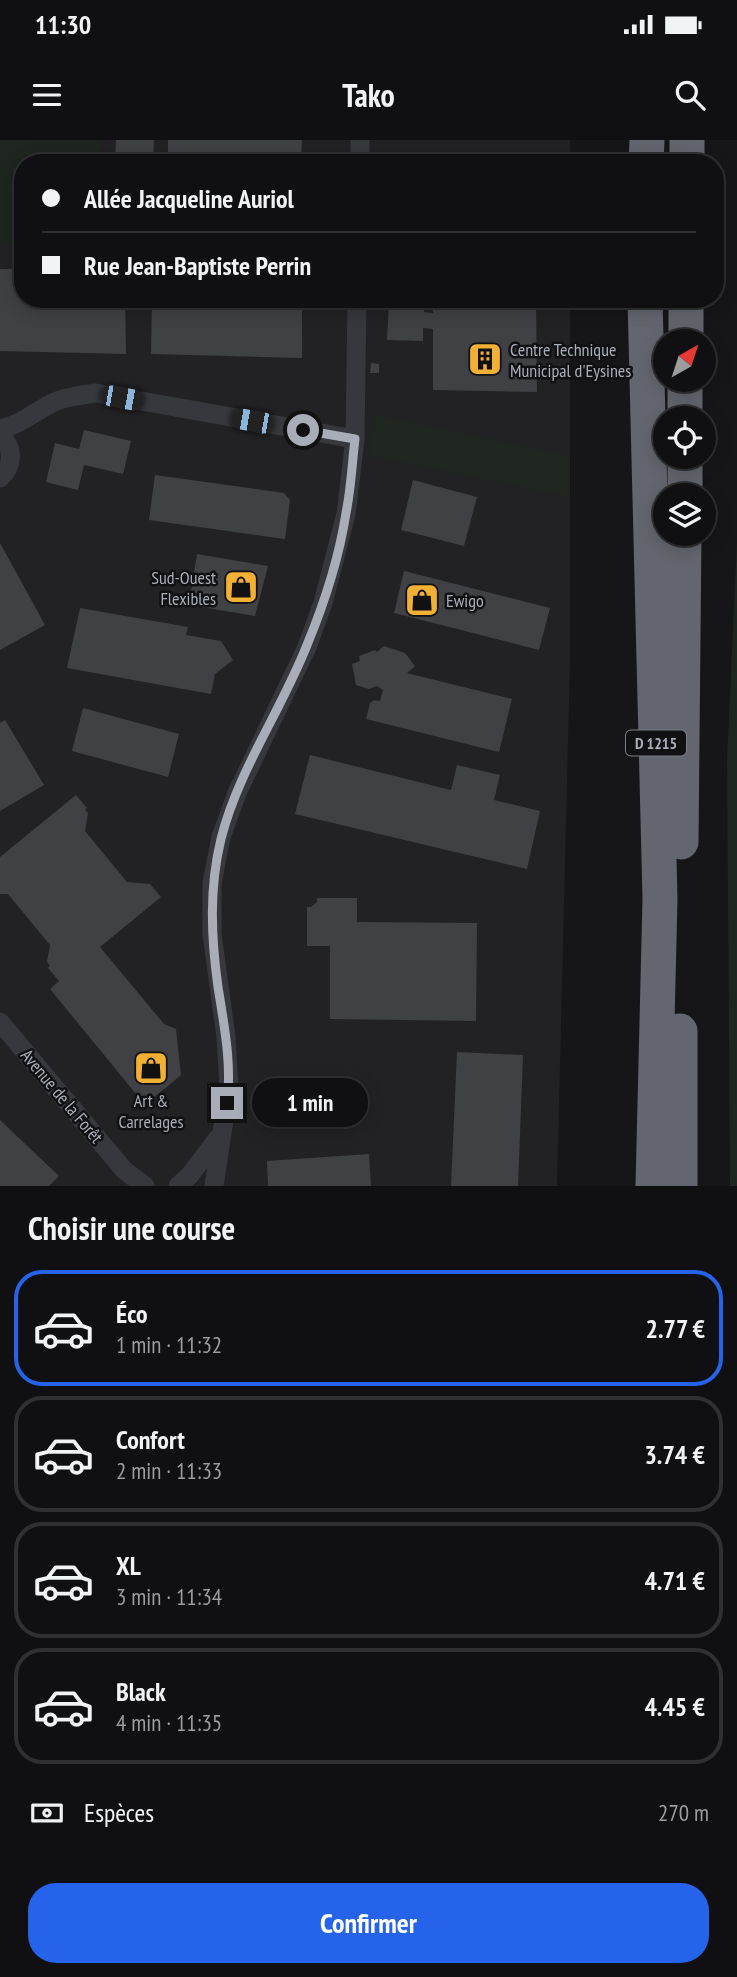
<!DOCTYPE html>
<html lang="fr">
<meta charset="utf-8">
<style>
:root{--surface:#101012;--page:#19191b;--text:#f1f3f6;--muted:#9c9d9f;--line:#303032;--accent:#2563eb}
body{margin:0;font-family:"PT Sans Narrow",sans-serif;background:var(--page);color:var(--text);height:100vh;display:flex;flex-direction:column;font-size:26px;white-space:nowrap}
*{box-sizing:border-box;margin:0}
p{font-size:23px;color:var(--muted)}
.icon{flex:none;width:38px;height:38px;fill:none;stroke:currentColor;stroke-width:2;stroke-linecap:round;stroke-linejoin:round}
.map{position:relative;height:1046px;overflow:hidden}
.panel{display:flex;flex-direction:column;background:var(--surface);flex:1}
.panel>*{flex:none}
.banner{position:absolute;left:14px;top:14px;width:710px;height:154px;border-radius:28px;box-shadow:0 4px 18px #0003,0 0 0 2px var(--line);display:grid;align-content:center;height:154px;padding:0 28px;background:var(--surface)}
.needle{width:46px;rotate:39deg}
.controls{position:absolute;left:653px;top:189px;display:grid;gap:14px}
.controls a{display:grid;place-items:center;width:63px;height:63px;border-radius:50%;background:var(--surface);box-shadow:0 4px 18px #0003,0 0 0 2px var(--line);font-size:35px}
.end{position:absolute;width:32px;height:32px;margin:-16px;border:9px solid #a8adb8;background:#111;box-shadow:0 0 0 4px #111}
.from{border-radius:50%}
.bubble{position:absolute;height:49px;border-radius:24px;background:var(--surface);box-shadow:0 4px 18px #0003,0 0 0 2px var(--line);font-size:23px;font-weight:700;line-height:49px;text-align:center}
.car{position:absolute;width:21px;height:42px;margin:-21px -10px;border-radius:9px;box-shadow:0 0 5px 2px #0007;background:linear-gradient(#222 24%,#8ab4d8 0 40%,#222 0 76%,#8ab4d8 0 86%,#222 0)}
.banner b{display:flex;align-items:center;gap:24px;height:66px;font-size:26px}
.banner b+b{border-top:2px solid var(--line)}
.banner i{width:18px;height:18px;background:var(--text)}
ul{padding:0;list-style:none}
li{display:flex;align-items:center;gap:21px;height:116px;margin:0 14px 10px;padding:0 14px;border:4px solid var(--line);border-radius:28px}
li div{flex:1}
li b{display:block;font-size:26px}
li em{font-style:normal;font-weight:700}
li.current{border-color:var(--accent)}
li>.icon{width:63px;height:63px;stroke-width:1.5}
h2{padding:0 28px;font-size:32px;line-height:84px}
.pay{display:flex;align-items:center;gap:18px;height:77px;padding:0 28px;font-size:26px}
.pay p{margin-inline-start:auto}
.action{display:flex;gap:14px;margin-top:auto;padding:14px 28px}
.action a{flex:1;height:80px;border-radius:28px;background:var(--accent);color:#fff;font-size:28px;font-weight:700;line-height:80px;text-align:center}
.status{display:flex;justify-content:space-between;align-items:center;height:49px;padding:0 35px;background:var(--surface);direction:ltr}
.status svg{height:19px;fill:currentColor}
header{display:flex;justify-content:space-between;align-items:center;height:91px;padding:0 28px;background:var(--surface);font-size:32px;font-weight:700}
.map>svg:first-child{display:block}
.built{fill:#222225}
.green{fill:#1e261f}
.building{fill:#404145}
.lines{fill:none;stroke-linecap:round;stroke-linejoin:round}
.minor{stroke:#37383d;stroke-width:19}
.motorway{stroke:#63666e;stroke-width:35}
.route{stroke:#a8adb8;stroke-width:9}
.labels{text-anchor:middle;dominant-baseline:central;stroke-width:5;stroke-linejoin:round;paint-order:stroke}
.shield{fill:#111113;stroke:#7b7e86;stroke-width:2}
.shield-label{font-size:16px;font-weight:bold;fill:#a8adb8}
.poi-label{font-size:18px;fill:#a8adb8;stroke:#111113;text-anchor:start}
.street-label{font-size:18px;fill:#a8adb8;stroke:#111113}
</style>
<div class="status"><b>11:30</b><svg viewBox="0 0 49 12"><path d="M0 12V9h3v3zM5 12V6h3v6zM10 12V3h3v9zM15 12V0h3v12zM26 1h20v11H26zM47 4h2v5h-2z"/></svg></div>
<header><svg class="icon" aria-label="menu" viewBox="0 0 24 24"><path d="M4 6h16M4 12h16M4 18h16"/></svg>Tako<svg class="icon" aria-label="search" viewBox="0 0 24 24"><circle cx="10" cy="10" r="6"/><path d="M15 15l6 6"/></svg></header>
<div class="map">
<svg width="737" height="1046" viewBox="0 0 737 1046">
<rect width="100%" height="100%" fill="#161618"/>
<path class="built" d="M 0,0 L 570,0 L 570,23 L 23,23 L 23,159 L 570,159 L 570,521 L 557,1046 L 0,1046 Z"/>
<path class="green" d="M 0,0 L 100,0 L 100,23 L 23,23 L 23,103 L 0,102 Z
M 371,274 L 570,316 L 570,357 L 368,315 Z
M 737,401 L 737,1046 L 730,1046 L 727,619 Z"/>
<path class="building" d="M 116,0 L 154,0 L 153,23 L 115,23 Z
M 168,0 L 302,0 L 301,23 L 168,23 Z
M 0,129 L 23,129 L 23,159 L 125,159 L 126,214 L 0,211 Z
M 152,159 L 302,159 L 302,218 L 151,214 Z
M 433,159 L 536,159 L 537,252 L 433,250 L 433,189 L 423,188 L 423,201 L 387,200 L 389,161 L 424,163 L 424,172 L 433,173 Z
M 371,223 L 379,224 L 379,233 L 370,233 Z
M 84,290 L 131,301 L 123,334 L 84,325 L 78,350 L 46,342 L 55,303 L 79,309 Z
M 155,335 L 284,353 L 290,360 L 285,399 L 149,380 Z
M 413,340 L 477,357 L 464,406 L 401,390 Z
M 0,403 L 45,485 L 0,510 Z
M 197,414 L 268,426 L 255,476 L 189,465 Z
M 404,431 L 550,468 L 539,510 L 394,473 Z
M 80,468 L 188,487 L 186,495 L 221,501 L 233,520 L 215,534 L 211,554 L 67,528 Z
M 384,506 L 405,513 L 415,526 L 407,533 L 512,559 L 499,612 L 366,579 L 370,563 L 374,560 L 380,561 L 383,550 L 377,546 L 369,549 L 356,545 L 352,524 L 360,521 L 359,516 L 375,510 L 377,512 Z
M 83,568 L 179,594 L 168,637 L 72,611 Z
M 5,580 L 44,645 L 0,671 L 0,583 Z
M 310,615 L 451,650 L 457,625 L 500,635 L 494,660 L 540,671 L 527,729 L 295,674 Z
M 76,655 L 87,668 L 85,670 L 88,673 L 85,691 L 127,742 L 150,744 L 161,757 L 100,807 L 164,884 L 176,889 L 181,935 L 145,965 L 50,849 L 59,841 L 48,828 L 50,826 L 47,822 L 50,805 L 8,754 L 0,754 L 0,717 Z
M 317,758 L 357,758 L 357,782 L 477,783 L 476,881 L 330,879 L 330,806 L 307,806 L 307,767 L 311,767 L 317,762 Z
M 457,912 L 523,915 L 518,1046 L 451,1046 Z
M 0,980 L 59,1036 L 49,1046 L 0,1046 Z
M 369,1014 L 371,1046 L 268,1046 L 267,1021 Z"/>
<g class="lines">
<path class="minor" d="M 360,23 L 360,0
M 0,289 C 22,285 37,269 57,261 C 70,256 83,255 96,253 L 355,299
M 0,294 C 14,308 14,325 0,338
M 0,882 L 124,1030 L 145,1046
M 178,1046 L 190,1035 L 218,998
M 214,1046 L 229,947 L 226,897 L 212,794 L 212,743 L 221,697 L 237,653 L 307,507 L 323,463 L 346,374 L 355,299 L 357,159"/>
<path class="motorway" d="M 646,23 L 647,0
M 687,23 L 687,0
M 645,159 L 660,759 L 653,1046
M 686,201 L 686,159
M 685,278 L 685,240
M 685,355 L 685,317
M 681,702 L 684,394
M 680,1046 L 680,891"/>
</g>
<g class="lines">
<path class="route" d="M 227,963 C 232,924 224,885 218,847 C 211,797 209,748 221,699 C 238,631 281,571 307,505 C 324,464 339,418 346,373 C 351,349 352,324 355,299 L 303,290"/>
</g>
<defs>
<g id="building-square" transform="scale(1.75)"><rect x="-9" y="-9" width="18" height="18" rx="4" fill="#f2b134" stroke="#111113"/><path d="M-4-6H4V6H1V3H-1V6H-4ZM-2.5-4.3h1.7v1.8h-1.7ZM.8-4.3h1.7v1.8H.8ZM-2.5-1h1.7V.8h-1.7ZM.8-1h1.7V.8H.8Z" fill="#111"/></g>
<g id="shop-square" transform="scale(1.75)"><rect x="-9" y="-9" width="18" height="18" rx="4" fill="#f2b134" stroke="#111113"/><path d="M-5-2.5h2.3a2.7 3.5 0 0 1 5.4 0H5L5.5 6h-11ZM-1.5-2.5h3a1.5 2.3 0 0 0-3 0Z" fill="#111"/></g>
</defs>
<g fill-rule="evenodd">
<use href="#building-square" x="485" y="219"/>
<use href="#shop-square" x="241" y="447"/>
<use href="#shop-square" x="422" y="460"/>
<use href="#shop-square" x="151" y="928"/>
</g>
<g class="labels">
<rect class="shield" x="626" y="590.5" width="60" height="25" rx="5"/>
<g class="shield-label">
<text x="656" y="603">D 1215</text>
</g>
<g class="poi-label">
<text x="510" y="209">Centre Technique<tspan x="510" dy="21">Municipal d'Eysines</tspan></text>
<text x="216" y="437" text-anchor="end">Sud-Ouest<tspan x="216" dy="21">Flexibles</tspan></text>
<text x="446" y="460">Ewigo</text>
<text x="151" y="960" text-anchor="middle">Art &amp;<tspan x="151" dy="21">Carrelages</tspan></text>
</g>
<g class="street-label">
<text transform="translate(62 956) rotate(50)">Avenue de la Forêt</text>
</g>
</g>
</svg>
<div class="controls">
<a><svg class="needle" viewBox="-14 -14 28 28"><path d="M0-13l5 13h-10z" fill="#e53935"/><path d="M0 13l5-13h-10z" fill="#9c9d9f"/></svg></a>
<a><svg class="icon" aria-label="locate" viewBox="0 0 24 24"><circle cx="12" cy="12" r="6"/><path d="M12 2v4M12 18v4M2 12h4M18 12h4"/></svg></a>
<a><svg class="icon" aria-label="layers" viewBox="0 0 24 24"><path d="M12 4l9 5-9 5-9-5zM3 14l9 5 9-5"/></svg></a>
</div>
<i class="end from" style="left:303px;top:290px"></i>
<i class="end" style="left:227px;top:963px"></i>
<div class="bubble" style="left:252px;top:938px;width:116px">1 min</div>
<i class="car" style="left:122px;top:258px;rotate:100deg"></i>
<i class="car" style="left:252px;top:281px;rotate:280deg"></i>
<div class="banner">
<b><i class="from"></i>Allée Jacqueline Auriol</b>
<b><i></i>Rue Jean-Baptiste Perrin</b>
</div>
</div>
<section class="panel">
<h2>Choisir une course</h2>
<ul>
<li class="current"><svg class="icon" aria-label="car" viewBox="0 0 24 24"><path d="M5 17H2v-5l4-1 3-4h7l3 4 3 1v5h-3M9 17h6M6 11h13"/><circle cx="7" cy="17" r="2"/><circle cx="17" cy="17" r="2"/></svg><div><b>Éco</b><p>1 min · 11:32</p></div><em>2.77 €</em></li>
<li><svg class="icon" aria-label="car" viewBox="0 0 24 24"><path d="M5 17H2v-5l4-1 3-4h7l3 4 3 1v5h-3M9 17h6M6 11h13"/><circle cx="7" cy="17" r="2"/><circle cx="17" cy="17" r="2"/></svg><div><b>Confort</b><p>2 min · 11:33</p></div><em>3.74 €</em></li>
<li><svg class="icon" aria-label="car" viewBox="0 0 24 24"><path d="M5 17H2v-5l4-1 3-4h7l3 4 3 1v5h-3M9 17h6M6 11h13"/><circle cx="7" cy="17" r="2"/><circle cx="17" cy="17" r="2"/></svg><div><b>XL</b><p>3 min · 11:34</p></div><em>4.71 €</em></li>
<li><svg class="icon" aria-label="car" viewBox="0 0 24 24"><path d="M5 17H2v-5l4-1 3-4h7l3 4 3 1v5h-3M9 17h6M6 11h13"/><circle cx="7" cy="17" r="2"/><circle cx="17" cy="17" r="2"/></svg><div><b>Black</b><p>4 min · 11:35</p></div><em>4.45 €</em></li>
</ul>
<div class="pay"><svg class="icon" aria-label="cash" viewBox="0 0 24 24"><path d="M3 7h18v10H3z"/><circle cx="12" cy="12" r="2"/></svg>Espèces<p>270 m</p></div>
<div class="action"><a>Confirmer</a></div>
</section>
